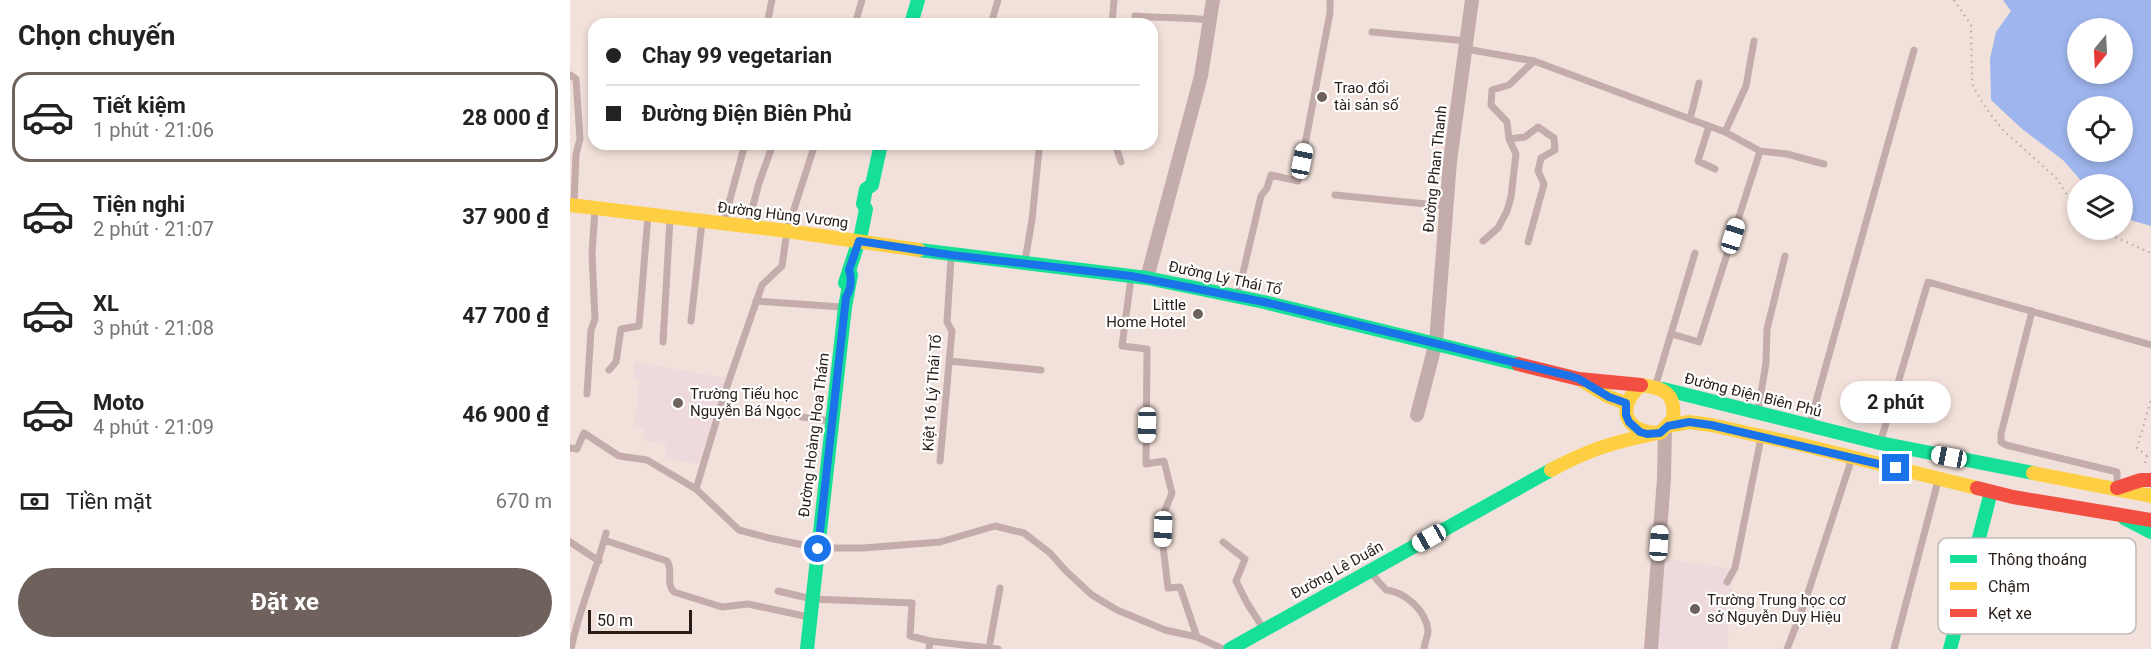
<!DOCTYPE html>
<html lang="vi">
<meta charset="utf-8">
<style>
:root{--surface:#fff;--page:#f2f2f2;--text:#222;--muted:#767676;--line:#e0e0e0;--accent:#6f615b}
body{margin:0;font-family:Roboto,sans-serif;background:var(--page);color:var(--text);height:100vh;display:flex;flex-direction:column;font-size:22px;white-space:nowrap}
*{box-sizing:border-box;margin:0}
p{font-size:20px;color:var(--muted)}
.icon{flex:none;width:33px;height:33px;fill:none;stroke:currentColor;stroke-width:2;stroke-linecap:round;stroke-linejoin:round}
.map{position:relative;flex:1;overflow:hidden}
.details{display:flex;flex-direction:column;background:var(--surface);width:570px}
.details>*{flex:none}
.banner{position:absolute;left:18px;top:18px;width:570px;height:132px;border-radius:18px;box-shadow:0 3px 9px #0003;display:grid;align-content:center;height:132px;padding:0 18px;background:var(--surface)}
.needle{width:39px;rotate:198deg}
.controls{position:absolute;left:1497px;top:18px;display:grid;gap:12px}
.controls a{display:grid;place-items:center;width:66px;height:66px;border-radius:50%;background:var(--surface);box-shadow:0 3px 9px #0003;font-size:30px}
.scale{position:absolute;left:18px;bottom:15px;width:104px;box-sizing:border-box;padding-left:6px;border:3px solid #281c17;border-top:0;font-size:16px;line-height:21px;white-space:nowrap;color:#281c17;-webkit-text-stroke:4px #fff;paint-order:stroke}
.end{position:absolute;width:27px;height:27px;margin:-14px;border:8px solid #1a73e8;background:#fff;box-shadow:0 0 0 3px #fff}
.from{border-radius:50%}
.bubble{position:absolute;height:42px;border-radius:21px;background:var(--surface);box-shadow:0 3px 9px #0003;font-size:20px;font-weight:700;line-height:42px;text-align:center}
.car{position:absolute;width:18px;height:36px;margin:-18px -9px;border-radius:8px;box-shadow:0 0 4px 2px #0007;background:linear-gradient(#fff 24%,#345 0 40%,#fff 0 76%,#345 0 86%,#fff 0)}
.banner b{display:flex;align-items:center;gap:21px;height:57px;font-size:22px}
.banner b+b{border-top:2px solid var(--line)}
.banner i{width:15px;height:15px;background:var(--text)}
ul{padding:0;list-style:none}
li{display:flex;align-items:center;gap:18px;height:90px;margin:0 12px 9px;padding:0 6px;border:3px solid transparent;border-radius:18px}
li div{flex:1}
li b{display:block;font-size:22px}
li em{font-style:normal;font-weight:700}
li.selected{border-color:var(--accent)}
li>.icon{width:54px;height:54px;stroke-width:1.5}
h2{padding:0 18px;font-size:27px;line-height:72px}
.pay{display:flex;align-items:center;gap:15px;height:66px;padding:0 18px;font-size:22px}
.pay p{margin-inline-start:auto}
.button{display:flex;gap:12px;margin-top:auto;padding:12px 18px}
.button a{flex:1;height:69px;border-radius:36px;background:var(--accent);color:#fff;font-size:24px;font-weight:700;line-height:69px;text-align:center}
main{display:flex;flex:1;min-height:0}
.map>svg:first-child{display:block}
.education{fill:#eed9dd}
.water{fill:#9fb5ed;fill-rule:evenodd}
.lines{fill:none;stroke-linecap:round;stroke-linejoin:round}
.path{stroke:#b8a6a4;stroke-width:2;stroke-dasharray:1.5 4.5;stroke-linecap:butt}
.lane{stroke:#c4acab;stroke-width:7}
.street{stroke:#c4acab;stroke-width:14}
.fast{stroke:#16e098;stroke-width:14}
.slow{stroke:#ffcf43;stroke-width:14}
.jam{stroke:#f24e42;stroke-width:14}
.route{stroke:#1a73e8;stroke-width:8}
.poi-dot{fill:#6f615b;stroke:#fff;stroke-width:2}
.labels{text-anchor:middle;dominant-baseline:central;stroke-width:4.5;stroke-linejoin:round;paint-order:stroke}
.poi-label{font-size:15px;fill:#281c17;stroke:#fff;text-anchor:start}
.street-label{font-size:15px;fill:#281c17;stroke:#fff}
.key{fill:#fff;stroke:#bebbb9;stroke-width:1.5}
.key-label{font-size:16px;fill:#281c17}
</style>
<main>
<section class="details">
<h2>Chọn chuyến</h2>
<ul>
<li class="selected"><svg class="icon" aria-label="car" viewBox="0 0 24 24"><path d="M5 17H2v-5l4-1 3-4h7l3 4 3 1v5h-3M9 17h6M6 11h13"/><circle cx="7" cy="17" r="2"/><circle cx="17" cy="17" r="2"/></svg><div><b>Tiết kiệm</b><p>1 phút · 21:06</p></div><em>28 000 ₫</em></li>
<li><svg class="icon" aria-label="car" viewBox="0 0 24 24"><path d="M5 17H2v-5l4-1 3-4h7l3 4 3 1v5h-3M9 17h6M6 11h13"/><circle cx="7" cy="17" r="2"/><circle cx="17" cy="17" r="2"/></svg><div><b>Tiện nghi</b><p>2 phút · 21:07</p></div><em>37 900 ₫</em></li>
<li><svg class="icon" aria-label="car" viewBox="0 0 24 24"><path d="M5 17H2v-5l4-1 3-4h7l3 4 3 1v5h-3M9 17h6M6 11h13"/><circle cx="7" cy="17" r="2"/><circle cx="17" cy="17" r="2"/></svg><div><b>XL</b><p>3 phút · 21:08</p></div><em>47 700 ₫</em></li>
<li><svg class="icon" aria-label="car" viewBox="0 0 24 24"><path d="M5 17H2v-5l4-1 3-4h7l3 4 3 1v5h-3M9 17h6M6 11h13"/><circle cx="7" cy="17" r="2"/><circle cx="17" cy="17" r="2"/></svg><div><b>Moto</b><p>4 phút · 21:09</p></div><em>46 900 ₫</em></li>
</ul>
<div class="pay"><svg class="icon" aria-label="cash" viewBox="0 0 24 24"><path d="M3 7h18v10H3z"/><circle cx="12" cy="12" r="2"/></svg>Tiền mặt<p>670 m</p></div>
<div class="button"><a>Đặt xe</a></div>
</section>
<div class="map">
<svg width="1581" height="649" viewBox="0 0 1581 649">
<rect width="100%" height="100%" fill="#f2e1da"/>
<path class="education" d="M 65,362 L 156,378 L 129,464 L 95,459 L 96,444 L 73,440 L 74,427 L 64,426 L 70,381 L 64,380 Z
M 1094,559 L 1164,569 L 1157,649 L 1086,649 Z"/>
<path class="water" d="M 1433,0 L 1581,0 L 1581,226 L 1553,218 L 1552,184 L 1514,184 L 1493,160 L 1451,128 L 1421,100 L 1420,59 L 1426,32 L 1441,11 ZM 1508,28 L 1552,28 L 1552,74 L 1508,74 ZM 1508,106 L 1552,106 L 1552,152 L 1508,152 Z"/>
<g class="lines">
<path class="path" d="M 1384,0 L 1401,25 L 1402,84 L 1413,104 L 1432,129 L 1487,179 L 1508,212
M 1529,230 L 1581,253
M 1577,456 L 1567,448 L 1581,400
M 1575,463 L 1577,456 L 1581,455"/>
<path class="lane" d="M 565,16 C 590,18 615,17 640,20
M 197,24 L 202,0
M 285,24 L 292,0
M 421,24 L 428,0
M 542,24 L 544,0
M 802,32 L 897,41
M 896,49 L 964,61 L 1155,132 L 1190,151 L 1217,154 L 1254,164
M 0,75 L 6,79 L 10,139 L 6,154 L 4,203
M 1120,119 L 1129,83
M 1139,126 L 1128,161 L 1145,169
M 1155,132 L 1176,86 L 1184,41
M 939,139 L 955,137 L 968,127 L 984,138 L 985,150 L 971,158 L 968,171 L 974,184 L 958,242
M 545,144 L 551,162
M 765,195 L 876,206
M 154,221 L 175,144
M 178,224 L 189,183 L 203,144
M 913,241 L 928,228 L 937,211 L 941,197 L 946,154 L 939,139 L 937,122 L 921,105 L 922,90 L 939,85 L 964,61
M 455,261 L 462,220 L 469,150
M 561,278 L 552,346 L 577,349 L 576,464 L 594,461 L 602,493 L 594,513 L 593,546 L 598,588 L 610,587 L 627,637
M 668,294 L 691,196 L 697,188 L 701,175 L 728,181 L 760,13 L 760,0
M 186,301 L 272,307
M 1462,311 L 1431,434 L 1431,442 L 1436,445 L 1547,472 L 1547,486
M 121,321 L 132,222
M 1102,334 L 1129,342 L 1190,151
M 93,342 L 100,219
M 379,361 L 471,370
M 39,370 L 46,362 L 51,329 L 69,326 L 78,216
M 1086,384 L 1125,253
M 17,394 L 21,330 L 25,319 L 22,254 L 25,209
M 1188,411 L 1196,363 L 1197,329 L 1215,256
M 232,417 L 260,421
M 1240,423 L 1344,50
M 1311,440 L 1358,282 L 1581,345
M 0,448 L 7,449 L 14,433 L 49,456 L 77,460 L 126,489 L 169,530 L 199,538 L 248,548 L 293,548 L 370,542 L 425,526 L 454,533 L 480,553 L 496,571 L 522,595 L 547,610 L 595,630 L 627,637 L 653,649
M 370,461 L 382,331 L 377,322 L 381,258
M 126,489 L 155,392 L 192,285 L 212,266 L 217,231 L 245,144
M 34,540 L 97,561 C 104,572 95,583 104,592 L 152,607 L 178,604 L 239,617
M 0,542 L 29,561
M 653,542 L 675,559 L 666,581 L 677,603 L 693,628
M 801,573 L 816,590 C 835,592 856,610 858,631 C 858,638 854,642 854,649
M 1157,582 L 1165,568 L 1191,438
M 208,591 L 242,599 L 342,603 L 340,636 L 360,641 L 359,649
M 360,641 L 428,649
M 419,648 L 430,588
M 1,649 C 9,609 26,572 36,533
M 1217,649 L 1234,605 L 1281,461
M 1324,649 L 1368,481"/>
<path class="street" d="M 577,278 L 631,76 L 643,0
M 847,415 L 866,342 L 880,161 L 902,0
M 1081,649 L 1094,479 L 1095,429"/>
<path class="fast" d="M 341,24 L 348,0
M 349,250 L 577,278 L 694,302 L 948,364
M 275,283 L 291,234 L 296,209 L 293,204 L 296,189 L 302,185 L 311,144
M 1093,389 L 1310,443 L 1463,473
M 1554,518 L 1581,532
M 237,649 L 275,307 L 281,275 L 279,270
M 660,649 L 981,470
M 1380,649 L 1421,492"/>
<path class="slow" d="M 0,205 L 217,231 L 349,250
M 1014,382 L 1039,397 L 1056,403
M 1071,385 C 1094,388 1106,393 1103,419 L 1090,433 C 1055,433 1045,408 1071,385 Z
M 1098,426 L 1119,422 L 1141,425 L 1237,446 L 1407,488
M 981,470 C 1018,450 1043,442 1084,434
M 1463,473 L 1581,496"/>
<path class="jam" d="M 948,364 L 1009,379 L 1071,385
M 1407,488 L 1443,497 L 1581,520
M 1547,488 L 1571,480 L 1581,480"/>
</g>
<g class="lines">
<path class="route" d="M 248,549 L 276,297 C 281,290 282,278 279,270 L 289,241 L 381,255 L 561,276 L 694,302 L 1000,376 L 1009,379 L 1039,397 L 1056,403 L 1056,415 L 1059,422 L 1070,432 L 1077,434 L 1090,433 L 1098,426 L 1119,422 L 1141,425 L 1326,468"/>
</g>
<g class="poi-dot">
<circle cx="752" cy="97" r="6"/>
<circle cx="628" cy="314" r="6"/>
<circle cx="108" cy="403" r="6"/>
<circle cx="1125" cy="609" r="6"/>
</g>
<g class="labels">
<g class="poi-label">
<text x="764" y="88">Trao đổi<tspan x="764" dy="17">tài sản số</tspan></text>
<text x="616" y="305" text-anchor="end">Little<tspan x="616" dy="17">Home Hotel</tspan></text>
<text x="120" y="394">Trường Tiểu học<tspan x="120" dy="17">Nguyễn Bá Ngọc</tspan></text>
<text x="1137" y="600">Trường Trung học cơ<tspan x="1137" dy="17">sở Nguyễn Duy Hiệu</tspan></text>
</g>
<g class="street-label">
<text transform="translate(865 169) rotate(-84)">Đường Phan Thanh</text>
<text transform="translate(213 215) rotate(7)">Đường Hùng Vương</text>
<text transform="translate(655 278) rotate(12)">Đường Lý Thái Tổ</text>
<text transform="translate(362 393) rotate(-86)">Kiệt 16 Lý Thái Tổ</text>
<text transform="translate(1183 395) rotate(14)">Đường Điện Biên Phủ</text>
<text transform="translate(244 435) rotate(-83)">Đường Hoàng Hoa Thám</text>
<text transform="translate(767 570) rotate(-29)">Đường Lê Duẩn</text>
</g>
</g>
<rect x="1368" y="538" width="198" height="96" rx="9" class="key"/>
<rect x="1380" y="555" width="27" height="8" fill="#16e098"/>
<rect x="1380" y="582" width="27" height="8" fill="#ffcf43"/>
<rect x="1380" y="609" width="27" height="8" fill="#f24e42"/>
<g class="key-label">
<text x="1418" y="565">Thông thoáng</text>
<text x="1418" y="592">Chậm</text>
<text x="1418" y="619">Kẹt xe</text>
</g>
</svg>
<div class="controls">
<a><svg class="needle" viewBox="-14 -14 28 28"><path d="M0-13l5 13h-10z" fill="#e53935"/><path d="M0 13l5-13h-10z" fill="#767676"/></svg></a>
<a><svg class="icon" aria-label="locate" viewBox="0 0 24 24"><circle cx="12" cy="12" r="6"/><path d="M12 2v4M12 18v4M2 12h4M18 12h4"/></svg></a>
<a><svg class="icon" aria-label="layers" viewBox="0 0 24 24"><path d="M12 4l9 5-9 5-9-5zM3 14l9 5 9-5"/></svg></a>
</div>
<div class="scale">50 m</div>
<i class="end from" style="left:248px;top:549px"></i>
<i class="end" style="left:1326px;top:468px"></i>
<div class="bubble" style="left:1270px;top:381px;width:111px">2 phút</div>
<i class="car" style="left:732px;top:161px;rotate:11deg"></i>
<i class="car" style="left:1163px;top:236px;rotate:17deg"></i>
<i class="car" style="left:577px;top:425px;rotate:181deg"></i>
<i class="car" style="left:1379px;top:457px;rotate:281deg"></i>
<i class="car" style="left:593px;top:529px;rotate:182deg"></i>
<i class="car" style="left:859px;top:538px;rotate:241deg"></i>
<i class="car" style="left:1089px;top:543px;rotate:4deg"></i>
<div class="banner">
<b><i class="from"></i>Chay 99 vegetarian</b>
<b><i></i>Đường Điện Biên Phủ</b>
</div>
</div>
</main>
